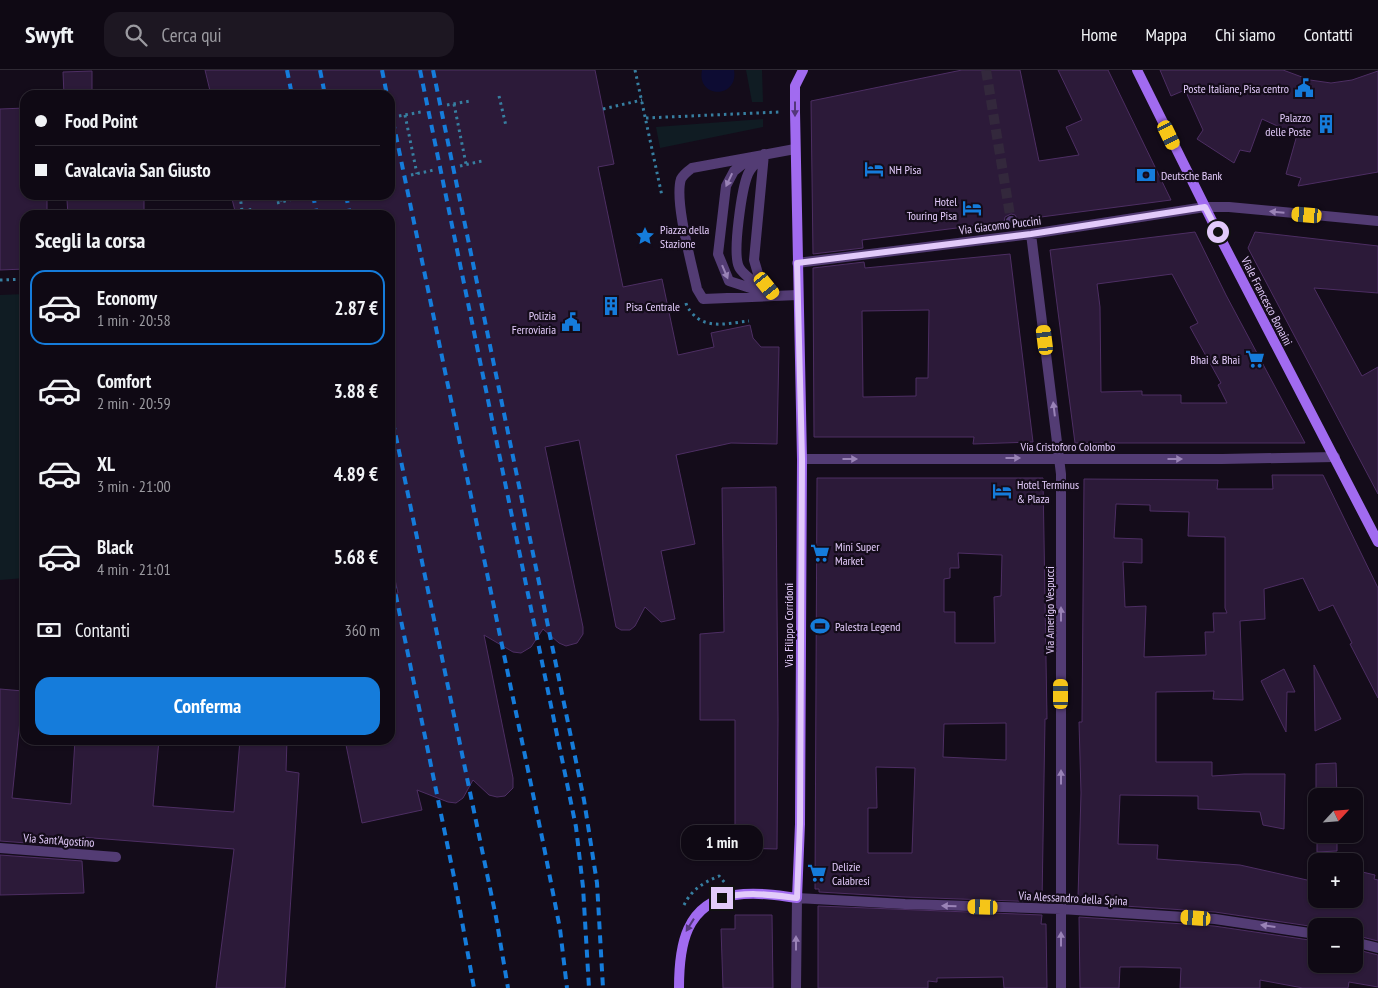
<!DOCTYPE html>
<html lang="it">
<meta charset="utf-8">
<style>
:root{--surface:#0f0914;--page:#1d1722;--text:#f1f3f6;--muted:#9b9aa0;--line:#2f2a34;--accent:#157cdb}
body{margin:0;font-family:"PT Sans Narrow",sans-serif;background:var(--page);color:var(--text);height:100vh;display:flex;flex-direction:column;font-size:19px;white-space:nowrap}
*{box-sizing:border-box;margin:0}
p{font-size:16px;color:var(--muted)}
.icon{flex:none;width:28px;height:28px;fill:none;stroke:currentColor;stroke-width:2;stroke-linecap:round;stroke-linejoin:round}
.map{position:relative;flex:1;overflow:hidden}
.drawer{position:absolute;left:20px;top:140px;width:375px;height:535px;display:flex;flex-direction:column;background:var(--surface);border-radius:15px;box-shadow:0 1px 4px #0004,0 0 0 1px var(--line)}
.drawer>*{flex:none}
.top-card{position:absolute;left:20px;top:20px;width:375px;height:110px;border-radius:15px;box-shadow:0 1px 4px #0004,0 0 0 1px var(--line);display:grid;align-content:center;height:110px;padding:0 15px;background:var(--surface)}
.needle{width:32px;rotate:64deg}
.buttons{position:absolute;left:1308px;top:718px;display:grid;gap:10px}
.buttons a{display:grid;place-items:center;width:55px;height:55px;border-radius:10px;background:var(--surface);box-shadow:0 1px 4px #0004,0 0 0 1px var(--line);font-size:25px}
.end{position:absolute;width:22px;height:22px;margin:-11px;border:6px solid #e2cafa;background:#111;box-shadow:0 0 0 2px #111}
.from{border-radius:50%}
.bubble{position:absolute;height:35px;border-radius:15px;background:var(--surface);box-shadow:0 1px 4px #0004,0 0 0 1px var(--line);font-size:16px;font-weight:600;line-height:35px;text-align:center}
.car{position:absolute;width:15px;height:30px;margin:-15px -8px;border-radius:6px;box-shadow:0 0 4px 1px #0007;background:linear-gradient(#f5c518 24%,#345 0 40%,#f5c518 0 76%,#345 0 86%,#f5c518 0)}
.top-card b{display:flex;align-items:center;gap:18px;height:48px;font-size:19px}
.top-card b+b{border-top:1px solid var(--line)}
.top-card i{width:12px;height:12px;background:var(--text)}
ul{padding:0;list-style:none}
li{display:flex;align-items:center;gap:15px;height:75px;margin:0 10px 8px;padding:0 5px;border:2px solid transparent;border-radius:15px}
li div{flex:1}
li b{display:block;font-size:19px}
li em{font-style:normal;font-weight:600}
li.current{border-color:var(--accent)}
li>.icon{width:45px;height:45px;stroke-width:1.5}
h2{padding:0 15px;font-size:22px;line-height:60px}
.pay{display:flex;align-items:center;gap:12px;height:55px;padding:0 15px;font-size:19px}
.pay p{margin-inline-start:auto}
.primary-button{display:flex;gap:10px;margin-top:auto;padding:10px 15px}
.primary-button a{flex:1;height:58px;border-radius:15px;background:var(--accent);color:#fff;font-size:20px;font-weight:600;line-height:58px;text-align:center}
header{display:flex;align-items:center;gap:30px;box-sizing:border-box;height:70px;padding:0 25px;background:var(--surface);border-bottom:1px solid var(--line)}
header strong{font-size:24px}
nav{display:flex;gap:28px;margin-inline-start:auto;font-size:18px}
.search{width:350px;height:45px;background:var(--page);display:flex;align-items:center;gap:12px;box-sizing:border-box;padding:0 18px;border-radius:15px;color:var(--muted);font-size:19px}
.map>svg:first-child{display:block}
.green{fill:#101c23}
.water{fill:#0d0c33}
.building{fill:#2c1a39;stroke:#4d2e63;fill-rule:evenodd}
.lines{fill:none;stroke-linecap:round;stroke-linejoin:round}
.street-tunnel{stroke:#33283c;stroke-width:10;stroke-dasharray:10 5;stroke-linecap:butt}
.path{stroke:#377fa1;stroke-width:3;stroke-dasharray:2.5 4;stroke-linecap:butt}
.lane{stroke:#533c74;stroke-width:10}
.street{stroke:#533c74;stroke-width:10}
.secondary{stroke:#a16bf0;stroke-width:10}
.rail{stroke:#157cdb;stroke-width:4;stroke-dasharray:8 6;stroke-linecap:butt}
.oneway{fill:#53377a}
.oneway2{fill:#9a83b7}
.route{stroke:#e2cafa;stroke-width:6}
.labels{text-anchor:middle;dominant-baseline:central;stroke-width:4.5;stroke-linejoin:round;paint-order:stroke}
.poi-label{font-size:12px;fill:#e2cafa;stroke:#140c1a;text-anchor:start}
.street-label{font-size:12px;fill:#e2cafa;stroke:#140c1a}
</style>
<header>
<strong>Swyft</strong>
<div class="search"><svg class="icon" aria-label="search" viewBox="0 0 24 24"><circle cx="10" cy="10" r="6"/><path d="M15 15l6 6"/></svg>Cerca qui</div>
<nav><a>Home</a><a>Mappa</a><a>Chi siamo</a><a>Contatti</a></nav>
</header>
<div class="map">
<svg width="1378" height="918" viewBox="0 0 1378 918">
<rect width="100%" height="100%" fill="#140c1a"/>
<path class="green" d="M 746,0 L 762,0 L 763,32 L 752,32 Z
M 763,49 L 763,57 L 660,78 L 656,57 Z
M 25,224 L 25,508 L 0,510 L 0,225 Z"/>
<path class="water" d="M 702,0 L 734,0 C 739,29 696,29 702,0 Z"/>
<path class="building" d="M 205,0 L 595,0 L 614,94 L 598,97 L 623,217 L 662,209 L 678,285 L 714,277 L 711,263 L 750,255 L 753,268 L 761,277 L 779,277 L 777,374 L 731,373 L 676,385 L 695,474 L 661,481 L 675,549 L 661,552 L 645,537 L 635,556 L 630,560 L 621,560 L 616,557 L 579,370 L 545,377 L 583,557 L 583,564 L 577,573 L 566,576 L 559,573 L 543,559 L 531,577 L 521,583 L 513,582 L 484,565 L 513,708 L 513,718 L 505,726 L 497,727 L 489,725 L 473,710 L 463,728 L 456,733 L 448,732 L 417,720 L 422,740 L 362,753 L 345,670 L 390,670 L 390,524 L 398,523 L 390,487 L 390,288 L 394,288 L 390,267 L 390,145 L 236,145 L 231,125 L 390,125 L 390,25 L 211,25 Z
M 962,0 L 1020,0 L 1039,91 L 1079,85 L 1066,57 L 1082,50 L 1058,0 L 1108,0 L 1171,130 L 1018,150 L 1015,145 L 1011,144 L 1005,147 L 1004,152 L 862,170 L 863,178 L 813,184 L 811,31 Z
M 1160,0 L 1283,0 L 1310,10 L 1331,13 L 1352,10 L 1378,1 L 1378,102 L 1298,116 L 1301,108 L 1286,104 L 1297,65 L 1262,49 L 1250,82 L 1240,80 L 1234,93 L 1197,69 L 1203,60 L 1185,20 L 1171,26 Z
M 92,1 L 92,25 L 64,25 L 63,2 Z
M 25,38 L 25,125 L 47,125 L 47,145 L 25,145 L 25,199 L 0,200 L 0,39 Z
M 107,125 L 144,125 L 144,145 L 68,145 L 67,130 L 107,129 Z
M 1195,162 L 1226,225 L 1305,373 L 1075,373 L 1050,180 ZM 1172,204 L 1198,253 L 1190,257 L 1221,313 L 1218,315 L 1227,333 L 1181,333 L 1181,325 L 1142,325 L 1142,321 L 1101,322 L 1100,237 L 1097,214 Z
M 1255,162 L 1378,176 L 1378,223 L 1314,218 L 1362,306 L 1378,297 L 1378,424 L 1248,178 Z
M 1010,184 L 1033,372 L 973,374 L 974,367 L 814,367 L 813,198 L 864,192 L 865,198 ZM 929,240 L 928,308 L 916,308 L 916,326 L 863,327 L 862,241 Z
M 1272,405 L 1323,405 L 1378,518 L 1378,628 L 1350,574 L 1352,573 L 1333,535 L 1319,541 L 1303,508 L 1264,519 L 1265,549 L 1240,551 L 1243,630 L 1213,629 L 1214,621 L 1156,622 L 1156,692 L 1212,692 L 1212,706 L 1244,704 L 1285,704 L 1284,759 L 1263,755 L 1260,742 L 1198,739 L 1198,726 L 1120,725 L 1118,774 L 1158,775 L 1157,789 L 1240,795 L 1316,812 L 1316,829 L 1354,829 L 1354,800 L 1375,805 L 1374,809 L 1378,810 L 1378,871 L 1354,865 L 1354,856 L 1316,857 L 1215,842 L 1079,833 L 1078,827 L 1081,723 L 1079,652 L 1082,652 L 1084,409 L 1218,410 L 1217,419 L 1273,419 ZM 1116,434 L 1150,435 L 1150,441 L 1189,442 L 1188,466 L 1225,467 L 1225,538 L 1227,543 L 1213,543 L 1214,562 L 1205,562 L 1206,585 L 1144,587 L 1146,536 L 1125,537 L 1123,492 L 1142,493 L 1142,469 L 1114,468 Z
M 817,408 L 1043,408 L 1047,649 L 1045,649 L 1042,832 L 905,827 L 819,822 L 819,819 L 815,819 ZM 958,483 L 1002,485 L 1001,526 L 994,527 L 995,573 L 955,573 L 955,542 L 944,542 L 944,509 L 950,508 L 950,498 L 959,498 ZM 1006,653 L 1006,690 L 943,687 L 944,654 ZM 876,697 L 915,698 L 912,783 L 868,783 L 868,738 L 877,738 Z
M 776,417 L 778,650 L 777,779 L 735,778 L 735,650 L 700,650 L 700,564 L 724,562 L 722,418 Z
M 1314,595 L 1341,649 L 1315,661 Z
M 1284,599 L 1295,622 L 1287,622 L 1286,662 L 1261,611 Z
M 0,619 L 23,621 L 12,728 L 71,734 L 75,670 L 159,670 L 153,736 L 234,742 L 240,670 L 287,670 L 286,701 L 299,703 L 285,918 L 216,918 L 234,779 L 80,767 L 81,777 L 0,771 Z
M 1336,693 L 1337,726 L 1316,726 L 1316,694 Z
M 1317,764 L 1337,764 L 1337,781 L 1317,782 Z
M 0,785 L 82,791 L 84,823 L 0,825 Z
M 818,836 L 1042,845 L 1041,854 L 1046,854 L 1047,918 L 1004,918 L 1003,907 L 937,908 L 937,912 L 928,911 L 928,918 L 818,918 Z
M 735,845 L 772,845 L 773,918 L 723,918 L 721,859 L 735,859 Z
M 1079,847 L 1214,856 L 1316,871 L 1316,894 L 1354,894 L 1354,879 L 1378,885 L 1378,917 L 1349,912 L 1348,918 L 1303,918 L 1260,910 L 1260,918 L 1180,918 L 1181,898 L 1143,897 L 1120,897 L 1119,918 L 1080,918 Z"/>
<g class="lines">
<path class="street-tunnel" d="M 986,0 L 1011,151"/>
<path class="path" d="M 635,0 L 662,126
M 499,26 L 506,56
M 454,34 L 466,94
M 447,35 L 470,31
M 603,39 L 642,30
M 405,45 L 417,104
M 399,46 L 421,42
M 646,48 L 779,42
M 460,96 L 482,91
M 411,105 L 434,100
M 240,125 L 242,141
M 280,125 L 281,132
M 318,126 L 321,125
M 277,133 L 293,129
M 236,142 L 255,139
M 0,210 L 25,209
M 686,233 C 687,238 689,239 692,243 C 706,260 729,253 749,251
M 684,835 C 692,819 703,813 719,806 L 725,813"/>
<path class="lane" d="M 795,79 L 692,98 C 688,101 683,105 681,109 C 674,131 692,195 697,219 L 703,229 L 798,225
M 764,84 L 754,190 L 759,207 L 767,217
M 763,86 C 758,91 751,97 748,104 C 742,118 732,183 739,197 C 742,204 758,215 765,220
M 752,89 L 744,93 L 734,101 L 726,116 L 718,184 L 729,211 L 769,224"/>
<path class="street" d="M 1011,151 L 1011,153
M 1031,164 L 1061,404 L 1061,918
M 797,193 L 1031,164 L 1205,137 L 1229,137 L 1378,151
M 802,389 L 1222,389 L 1335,387
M 0,778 L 116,787
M 1354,872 L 1378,878
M 796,918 L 797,828 L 905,834 L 1061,839 L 1215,849 L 1316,864"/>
<path class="secondary" d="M 1137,0 L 1224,175 L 1378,472
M 679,918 C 679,876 685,833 735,825 C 755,822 777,825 797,828 L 800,754 L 802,389 L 795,42 L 795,16 L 803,0"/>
<path class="rail" d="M 287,0 L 292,25
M 320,0 L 325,25
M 382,0 L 387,25
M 420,0 L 576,757 L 583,817 L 589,918
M 433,0 L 584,730 L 597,813 L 603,918
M 390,37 L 544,777 L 560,859 L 567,918
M 313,125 L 317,145
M 346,125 L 350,145
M 390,338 L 496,847 L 508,918
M 390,497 L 454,807 L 474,918"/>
</g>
<defs><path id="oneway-solid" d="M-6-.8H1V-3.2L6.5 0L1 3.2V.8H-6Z" transform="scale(1.25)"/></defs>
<g class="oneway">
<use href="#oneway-solid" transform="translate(795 39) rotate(90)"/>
<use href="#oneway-solid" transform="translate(690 855) rotate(122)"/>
</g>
<g class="oneway2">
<use href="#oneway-solid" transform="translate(729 110) rotate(115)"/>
<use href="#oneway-solid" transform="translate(1277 142) rotate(-175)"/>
<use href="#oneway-solid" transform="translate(725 202) rotate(67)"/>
<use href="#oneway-solid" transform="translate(1054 339) rotate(-97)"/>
<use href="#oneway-solid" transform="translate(1013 388)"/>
<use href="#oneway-solid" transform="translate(850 389)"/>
<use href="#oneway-solid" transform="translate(1175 389)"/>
<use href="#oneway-solid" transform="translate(1061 544) rotate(-90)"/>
<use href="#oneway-solid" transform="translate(1061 707) rotate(-90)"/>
<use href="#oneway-solid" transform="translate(949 836) rotate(-178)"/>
<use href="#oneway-solid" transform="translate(1268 856) rotate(-172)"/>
<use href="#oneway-solid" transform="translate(1061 869) rotate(-90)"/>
<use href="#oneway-solid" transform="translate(796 873) rotate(-90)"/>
</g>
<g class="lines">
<path class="route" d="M 722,828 C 748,821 772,825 797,828 L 800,754 L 802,389 L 797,193 L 1031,164 L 1205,137 L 1218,162"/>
</g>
<defs>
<g id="civic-bare" transform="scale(1.5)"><path d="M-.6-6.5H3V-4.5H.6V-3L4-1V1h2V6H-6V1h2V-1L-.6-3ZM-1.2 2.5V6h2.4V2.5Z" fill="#157cdb" stroke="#140c1a" stroke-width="2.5" paint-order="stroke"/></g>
<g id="building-bare" transform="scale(1.5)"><path d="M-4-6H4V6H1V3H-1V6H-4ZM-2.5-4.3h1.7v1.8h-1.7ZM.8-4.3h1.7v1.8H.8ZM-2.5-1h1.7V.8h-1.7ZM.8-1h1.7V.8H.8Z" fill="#157cdb" stroke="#140c1a" stroke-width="2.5" paint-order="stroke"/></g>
<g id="hotel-bare" transform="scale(1.5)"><path d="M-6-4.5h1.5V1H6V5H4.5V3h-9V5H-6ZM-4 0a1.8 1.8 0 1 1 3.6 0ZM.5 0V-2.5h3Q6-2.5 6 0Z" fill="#157cdb" stroke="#140c1a" stroke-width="2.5" paint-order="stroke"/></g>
<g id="bank-bare" transform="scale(1.5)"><path d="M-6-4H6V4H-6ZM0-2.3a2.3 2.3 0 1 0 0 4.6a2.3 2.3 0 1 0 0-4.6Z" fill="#157cdb" stroke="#140c1a" stroke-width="2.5" paint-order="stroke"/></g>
<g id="sight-bare" transform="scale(1.5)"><path d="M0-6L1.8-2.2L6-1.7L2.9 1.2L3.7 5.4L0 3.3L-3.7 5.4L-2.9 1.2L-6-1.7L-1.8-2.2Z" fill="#157cdb" stroke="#140c1a" stroke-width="2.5" paint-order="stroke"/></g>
<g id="supermarket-bare" transform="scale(1.5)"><path d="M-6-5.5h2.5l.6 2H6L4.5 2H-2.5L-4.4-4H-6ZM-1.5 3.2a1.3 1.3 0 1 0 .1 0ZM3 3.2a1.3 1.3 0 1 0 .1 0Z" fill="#157cdb" stroke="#140c1a" stroke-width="2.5" paint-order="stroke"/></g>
<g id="stadium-bare" transform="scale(1.5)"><path d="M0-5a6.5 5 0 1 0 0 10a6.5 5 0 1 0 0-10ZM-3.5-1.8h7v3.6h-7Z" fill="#157cdb" stroke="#140c1a" stroke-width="2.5" paint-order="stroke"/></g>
</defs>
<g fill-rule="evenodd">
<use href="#civic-bare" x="1304" y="18"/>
<use href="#building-bare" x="1326" y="54"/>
<use href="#hotel-bare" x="874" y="99"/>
<use href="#bank-bare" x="1146" y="105"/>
<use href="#hotel-bare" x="972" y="138"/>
<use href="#sight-bare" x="645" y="166"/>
<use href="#building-bare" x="611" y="236"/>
<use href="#civic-bare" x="571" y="252"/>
<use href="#supermarket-bare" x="1255" y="289"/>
<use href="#hotel-bare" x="1002" y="421"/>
<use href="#supermarket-bare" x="820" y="483"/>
<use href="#stadium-bare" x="820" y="556"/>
<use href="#supermarket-bare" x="817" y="803"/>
</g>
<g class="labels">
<g class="poi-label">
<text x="1289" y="18" text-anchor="end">Poste Italiane, Pisa centro</text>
<text x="1311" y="47" text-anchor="end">Palazzo<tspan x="1311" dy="14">delle Poste</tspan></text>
<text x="889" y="99">NH Pisa</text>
<text x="1161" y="105">Deutsche Bank</text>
<text x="957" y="131" text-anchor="end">Hotel<tspan x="957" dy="14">Touring Pisa</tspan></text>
<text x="660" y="159">Piazza della<tspan x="660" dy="14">Stazione</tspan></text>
<text x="626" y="236">Pisa Centrale</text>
<text x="556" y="245" text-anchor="end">Polizia<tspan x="556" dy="14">Ferroviaria</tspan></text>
<text x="1240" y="289" text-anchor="end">Bhai &amp; Bhai</text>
<text x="1017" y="414">Hotel Terminus<tspan x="1017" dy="14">&amp; Plaza</tspan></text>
<text x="835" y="476">Mini Super<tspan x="835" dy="14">Market</tspan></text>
<text x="835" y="556">Palestra Legend</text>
<text x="832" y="796">Delizie<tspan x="832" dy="14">Calabresi</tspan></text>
</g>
<g class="street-label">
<text transform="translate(1000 155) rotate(-7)">Via Giacomo Puccini</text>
<text transform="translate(1267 231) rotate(63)">Viale Francesco Bonaini</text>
<text x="1068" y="376">Via Cristoforo Colombo</text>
<text transform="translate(1049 540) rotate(-90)">Via Amerigo Vespucci</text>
<text transform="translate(788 555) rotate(-90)">Via Filippo Corridoni</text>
<text transform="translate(59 770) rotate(4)">Via Sant'Agostino</text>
<text transform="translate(1073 828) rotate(3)">Via Alessandro della Spina</text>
</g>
</g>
</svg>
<div class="buttons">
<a><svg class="needle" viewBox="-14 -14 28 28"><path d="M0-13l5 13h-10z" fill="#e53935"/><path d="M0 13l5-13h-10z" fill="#9b9aa0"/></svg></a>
<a>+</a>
<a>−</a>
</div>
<i class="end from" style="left:1218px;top:162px"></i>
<i class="end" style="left:722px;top:828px"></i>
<div class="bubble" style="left:681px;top:755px;width:82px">1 min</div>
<i class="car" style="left:1169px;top:65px;rotate:154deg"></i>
<i class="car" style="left:1307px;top:145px;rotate:275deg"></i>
<i class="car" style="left:767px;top:216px;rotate:141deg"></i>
<i class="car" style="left:1045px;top:270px;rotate:353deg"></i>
<i class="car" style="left:1061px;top:624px;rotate:0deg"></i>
<i class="car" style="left:983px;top:837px;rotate:272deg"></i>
<i class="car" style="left:1196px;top:848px;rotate:274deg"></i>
<div class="top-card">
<b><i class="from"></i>Food Point</b>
<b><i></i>Cavalcavia San Giusto</b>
</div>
<section class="drawer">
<h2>Scegli la corsa</h2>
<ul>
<li class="current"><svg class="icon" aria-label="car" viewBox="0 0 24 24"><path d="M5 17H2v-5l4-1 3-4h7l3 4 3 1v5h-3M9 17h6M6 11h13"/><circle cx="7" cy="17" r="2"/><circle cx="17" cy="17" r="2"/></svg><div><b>Economy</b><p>1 min · 20:58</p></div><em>2.87 €</em></li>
<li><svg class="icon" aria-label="car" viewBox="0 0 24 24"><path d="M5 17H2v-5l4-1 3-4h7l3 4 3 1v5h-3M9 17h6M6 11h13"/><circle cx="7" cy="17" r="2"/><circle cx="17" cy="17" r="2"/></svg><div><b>Comfort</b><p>2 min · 20:59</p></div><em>3.88 €</em></li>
<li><svg class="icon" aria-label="car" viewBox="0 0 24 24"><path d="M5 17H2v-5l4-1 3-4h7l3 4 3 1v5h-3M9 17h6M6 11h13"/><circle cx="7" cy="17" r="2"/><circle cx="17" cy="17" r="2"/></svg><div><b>XL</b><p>3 min · 21:00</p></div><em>4.89 €</em></li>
<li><svg class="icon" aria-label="car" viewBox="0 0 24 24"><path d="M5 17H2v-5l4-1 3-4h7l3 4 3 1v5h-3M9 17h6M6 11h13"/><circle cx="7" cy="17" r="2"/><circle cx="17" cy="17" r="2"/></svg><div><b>Black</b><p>4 min · 21:01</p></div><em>5.68 €</em></li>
</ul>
<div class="pay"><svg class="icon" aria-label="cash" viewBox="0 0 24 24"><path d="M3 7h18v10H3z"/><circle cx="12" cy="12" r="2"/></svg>Contanti<p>360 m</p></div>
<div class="primary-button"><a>Conferma</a></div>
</section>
</div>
